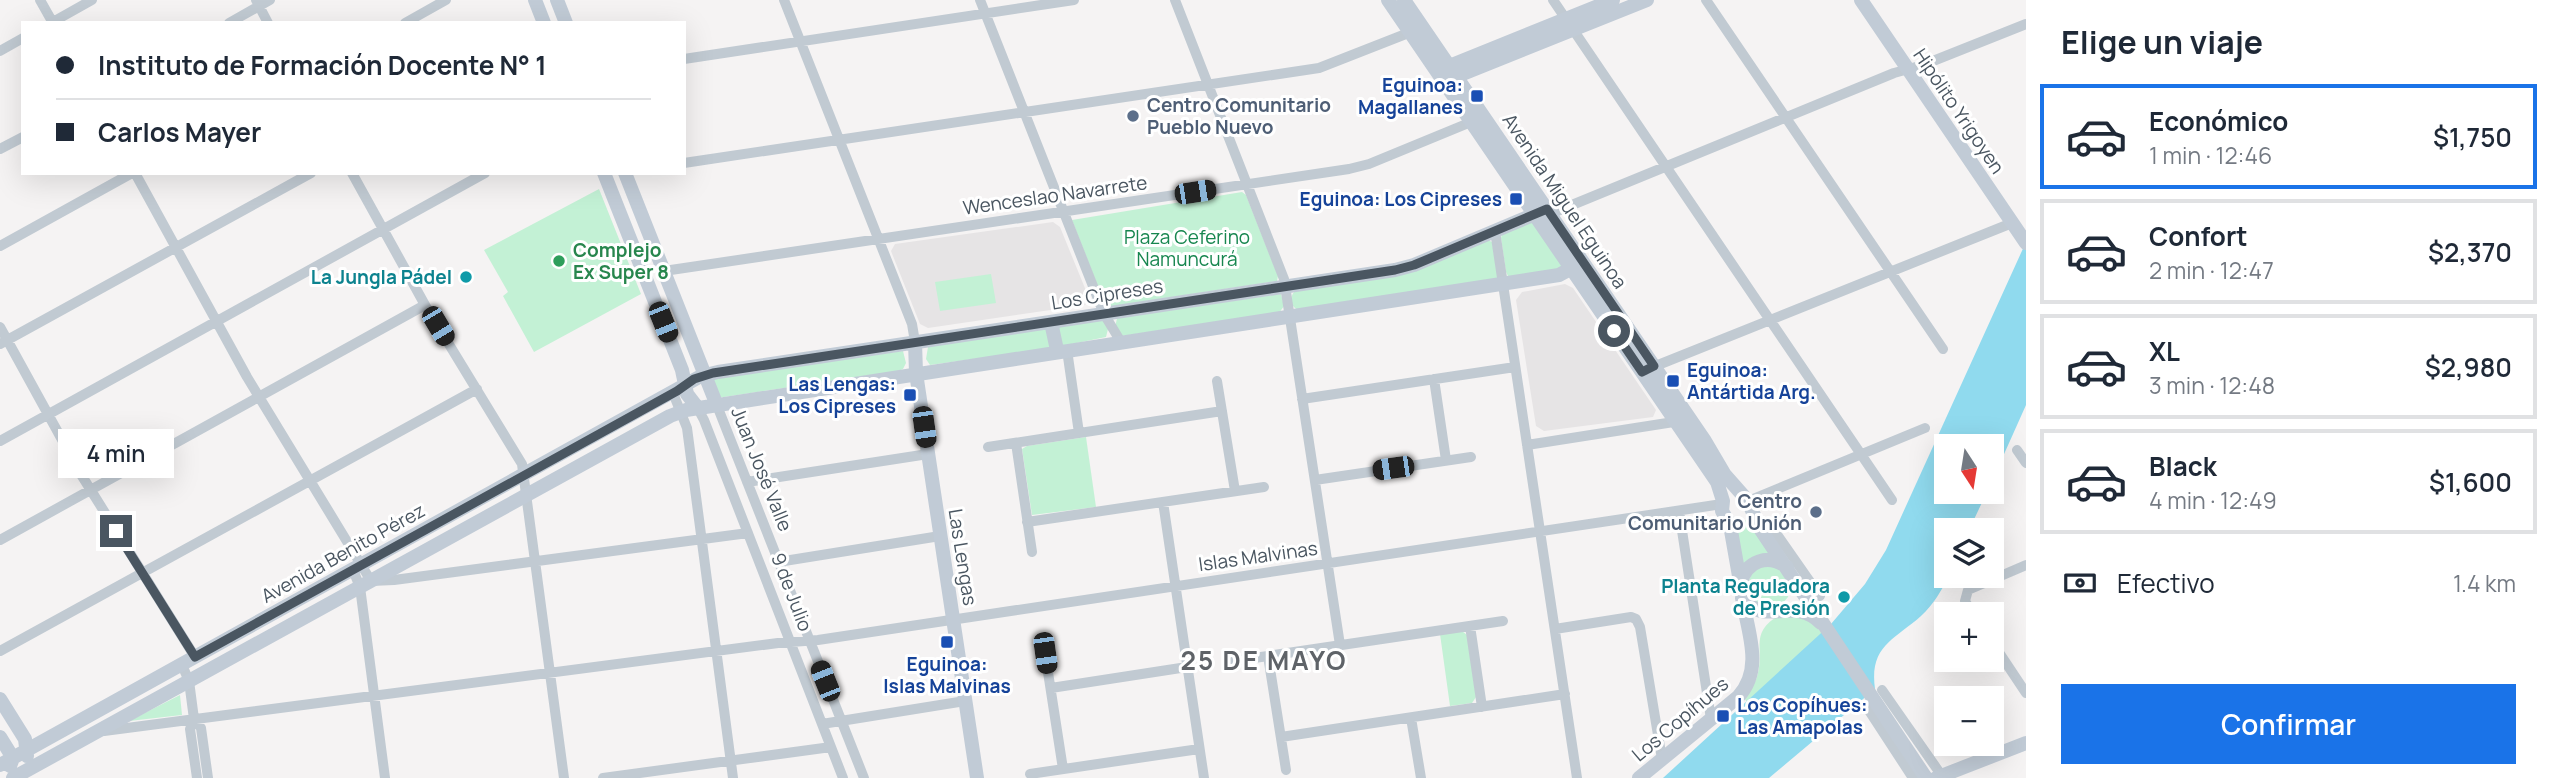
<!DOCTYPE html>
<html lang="es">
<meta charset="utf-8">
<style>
:root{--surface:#fff;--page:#f2f2f3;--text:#1f2937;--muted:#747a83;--line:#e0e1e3;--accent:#1a73e8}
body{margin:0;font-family:Manrope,sans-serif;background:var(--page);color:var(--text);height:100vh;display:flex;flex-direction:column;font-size:26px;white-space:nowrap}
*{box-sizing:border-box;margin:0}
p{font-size:23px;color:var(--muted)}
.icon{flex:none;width:38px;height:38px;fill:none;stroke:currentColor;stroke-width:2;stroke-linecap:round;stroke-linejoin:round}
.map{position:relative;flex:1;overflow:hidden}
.sheet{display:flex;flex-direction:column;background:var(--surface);width:525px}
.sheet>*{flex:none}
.top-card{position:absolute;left:21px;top:21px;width:665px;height:154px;border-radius:0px;box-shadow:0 7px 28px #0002;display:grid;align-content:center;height:154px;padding:0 35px;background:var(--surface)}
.needle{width:46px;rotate:168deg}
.controls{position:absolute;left:1934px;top:434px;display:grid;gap:14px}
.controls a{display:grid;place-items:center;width:70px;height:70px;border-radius:0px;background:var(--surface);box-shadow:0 7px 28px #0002;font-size:35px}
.end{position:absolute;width:32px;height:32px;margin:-16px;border:9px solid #4a5661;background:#fff;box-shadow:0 0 0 4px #fff}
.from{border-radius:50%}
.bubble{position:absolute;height:49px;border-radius:0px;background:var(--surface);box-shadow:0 7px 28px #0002;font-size:23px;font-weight:600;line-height:49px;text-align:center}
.car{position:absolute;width:21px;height:42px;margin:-21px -10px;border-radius:9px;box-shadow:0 0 5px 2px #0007;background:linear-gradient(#222 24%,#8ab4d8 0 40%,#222 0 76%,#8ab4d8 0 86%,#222 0)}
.top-card b{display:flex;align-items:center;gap:24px;height:66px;font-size:26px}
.top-card b+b{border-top:2px solid var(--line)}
.top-card i{width:18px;height:18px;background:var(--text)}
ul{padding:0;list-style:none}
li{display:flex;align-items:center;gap:21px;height:105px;margin:0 14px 10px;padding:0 21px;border:4px solid var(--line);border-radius:0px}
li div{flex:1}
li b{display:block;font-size:26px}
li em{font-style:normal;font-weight:600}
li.current{border-color:var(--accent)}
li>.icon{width:63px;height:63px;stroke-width:1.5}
h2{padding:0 35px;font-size:32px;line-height:84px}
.pay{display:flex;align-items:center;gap:18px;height:77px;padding:0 35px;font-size:26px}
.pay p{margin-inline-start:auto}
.button{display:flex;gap:14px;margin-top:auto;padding:14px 35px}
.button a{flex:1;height:80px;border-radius:0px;background:var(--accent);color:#fff;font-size:28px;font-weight:600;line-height:80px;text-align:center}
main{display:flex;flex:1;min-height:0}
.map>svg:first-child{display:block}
.education{fill:#e6e4e5}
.green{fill:#c3f1d5}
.water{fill:#90daee}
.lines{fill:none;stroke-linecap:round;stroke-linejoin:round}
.street{stroke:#c1cad2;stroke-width:10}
.secondary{stroke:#c1cbd6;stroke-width:14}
.route{stroke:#4a5661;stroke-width:9}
.transit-dot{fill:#1a4fb4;stroke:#fff;stroke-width:2.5}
.service-dot{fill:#5c6f8a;stroke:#fff;stroke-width:2.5}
.leisure-dot{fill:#2e9e5b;stroke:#fff;stroke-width:2.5}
.culture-dot{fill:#0f9aa8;stroke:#fff;stroke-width:2.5}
.labels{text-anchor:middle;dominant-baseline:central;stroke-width:6;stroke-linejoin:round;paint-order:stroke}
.transit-label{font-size:19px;font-weight:bold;fill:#164399;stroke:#fff;text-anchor:end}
.service-label{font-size:19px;font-weight:bold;fill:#4e5e75;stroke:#fff;text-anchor:start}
.street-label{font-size:19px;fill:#4a5661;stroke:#fff}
.park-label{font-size:19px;fill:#17864f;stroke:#fff}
.leisure-label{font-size:19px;font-weight:bold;fill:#27864d;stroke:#fff;text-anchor:start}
.culture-label{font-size:19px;font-weight:bold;fill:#0d838f;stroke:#fff;text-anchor:end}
.district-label{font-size:26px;font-weight:bold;letter-spacing:2px;fill:#5f6368;stroke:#fff}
</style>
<main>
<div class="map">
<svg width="2026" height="778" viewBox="0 0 2026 778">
<rect width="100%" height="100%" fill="#f5f3f3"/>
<path class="education" d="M 1053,222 L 1060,227 L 1089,298 L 1085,305 L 928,328 L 920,324 L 891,251 L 895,244 Z
M 1565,284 L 1573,288 L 1656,410 L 1653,417 L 1544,431 L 1536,426 L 1516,300 L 1522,292 Z"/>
<path class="green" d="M 599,189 L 641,294 L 534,352 L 503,296 L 508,292 L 484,250 Z
M 1242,192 L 1246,195 L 1278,276 L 1277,281 L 1107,307 L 1105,305 L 1072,220 Z
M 1533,221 L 1563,268 L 1509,278 L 1506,272 L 1501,238 L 1502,234 Z
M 1488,240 L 1492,242 L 1498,278 L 1298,310 C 1291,307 1289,298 1294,292 Z
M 991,274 L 996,303 L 940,311 L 935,282 Z
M 1281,294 L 1284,306 L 1279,313 L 1122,336 L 1115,328 L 1117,318 Z
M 1103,320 L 1108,329 L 1106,337 L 1062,346 L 1058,326 Z
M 1049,327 L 1052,348 L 930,365 L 926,359 L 928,347 Z
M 903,351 L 906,363 L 903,369 L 898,371 L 724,397 L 720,397 L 714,386 L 714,378 Z
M 1086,437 L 1096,507 L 1032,515 L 1022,449 L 1027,446 Z
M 1748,519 L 1773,554 L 1742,568 L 1736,525 Z
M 1778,565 L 1791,585 L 1788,597 L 1782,604 L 1761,608 L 1745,589 L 1755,567 Z
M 1778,616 L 1804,617 L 1823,633 L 1747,702 L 1744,698 C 1750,690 1756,683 1758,673 C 1764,648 1750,633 1778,616 Z
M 1462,631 L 1467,635 L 1476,697 L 1472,703 L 1450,706 L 1440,634 Z
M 180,695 L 182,715 L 129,721 Z"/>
<path class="water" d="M 2026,242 L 2026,405 L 1992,481 L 1992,446 L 1946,446 L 1946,492 L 1987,492 L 1969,530 L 1946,530 L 1946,576 L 1949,576 C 1941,591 1934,604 1921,616 C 1894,640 1869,646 1875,689 L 1769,778 L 1663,778 L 1831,624 L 1865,584 L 1886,550 Z"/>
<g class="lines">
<path class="street" d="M 40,0 L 53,23
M 256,0 L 268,23
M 784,0 L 912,324 L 915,342
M 980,0 L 1104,314 L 1121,342
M 1175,0 L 1284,279 L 1340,645
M 1553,0 L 1892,500
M 1706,0 L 1943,349
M 51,23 L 92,0
M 229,23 L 270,0
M 405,23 L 446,0
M 0,51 L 23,38
M 684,59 L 1074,0
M 0,149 L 23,137
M 684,163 L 1319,68 L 1416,30
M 135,173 L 247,377 L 371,581 L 394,580 L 748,533
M 352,173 L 425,305 L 522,464 L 564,778
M 1550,214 L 1894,73 L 1923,65 L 2026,24
M 1495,231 L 1577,778
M 0,246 L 132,173
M 664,271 L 1349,169 L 1369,164 L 1476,120
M 0,327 L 82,476 L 195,657
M 0,344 L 311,173
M 1067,350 L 1079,433
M 1648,369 L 2012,223
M 1434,379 L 1446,460
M 1217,381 L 1235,491
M 673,393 L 687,428 L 733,778
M 1302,399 L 1515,367
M 716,403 L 864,778
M 697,407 L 704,420 L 843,778
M 0,441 L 485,173
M 1016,443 L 1032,552
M 1527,445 L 1680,421
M 988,447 L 1222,411
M 2017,450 L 2026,463
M 1315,480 L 1471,457
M 747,482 L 928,454
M 1748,501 L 1925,428
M 1163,502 L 1204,778
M 1679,511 L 1711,719
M 1027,522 L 1264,487
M 1757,522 L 1765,521 L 1769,523 L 1820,596
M 0,540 L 425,305
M 778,562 L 940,536
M 353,570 L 360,587 L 385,778
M 1973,614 L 1965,601 L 1968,590 L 2026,565
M 1470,626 L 1482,707
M 1555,629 L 1631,617 L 1636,619 L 1640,627 L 1662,759
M 1992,642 L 2026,693
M 0,651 L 477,389
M 1045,653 L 1063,769
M 1268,656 L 1286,770
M 1234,661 L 1503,621
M 182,665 L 189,681 L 194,719 L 201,728 L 208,778
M 1051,688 L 1187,667
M 1882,690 L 1942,776
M 1868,709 L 1913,778
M 1411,718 L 1421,778
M 194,719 L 190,729 L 197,778
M 822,724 L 965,701
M 104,731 L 778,643 L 818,640 L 1722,504
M 1281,737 L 1565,694
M 1030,774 L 1199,749
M 603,778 L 831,747"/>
<path class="secondary" d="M 535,0 L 544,23
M 557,0 L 566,23
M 1388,0 L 1717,482 L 1723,501 L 1722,511 L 1730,525 L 1742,593 C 1760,632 1791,593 1821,623
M 1404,0 L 1705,441 L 1725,475 L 1748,501 L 1759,527 L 1926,778
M 1861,0 L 2026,243
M 1442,69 L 1613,0
M 1450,79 L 1647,0
M 604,173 L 682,370 L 687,394 L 697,407
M 625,173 L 716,403
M 1056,321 L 1052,327 L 1057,350 L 1061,351
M 915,342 L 916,373 L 977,778
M 1741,583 C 1746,561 1768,553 1787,567
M 0,699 L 25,739 L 27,756
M 0,737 L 13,758 L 10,766
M 0,765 L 701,376 L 718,372 L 1395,270 L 1414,265 L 1547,209
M 13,778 L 670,416 L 686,410 L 1559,275 L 1583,262
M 1639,778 L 1738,697 C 1764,669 1748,632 1742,598
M 1936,778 L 2026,743"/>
</g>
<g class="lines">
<path class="route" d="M 116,531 L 195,657 L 677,391 L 694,379 L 713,373 L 1395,270 L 1414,265 L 1547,209 L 1654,366 L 1642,372 L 1614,331"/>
</g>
<g class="transit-dot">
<rect x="1470" y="89" width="14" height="14" rx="3.5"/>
<rect x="1509" y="192" width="14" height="14" rx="3.5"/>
<rect x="1666" y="374" width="14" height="14" rx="3.5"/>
<rect x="903" y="388" width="14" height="14" rx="3.5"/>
<rect x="940" y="635" width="14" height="14" rx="3.5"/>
<rect x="1716" y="709" width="14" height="14" rx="3.5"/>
</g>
<g class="service-dot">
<circle cx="1133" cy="116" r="7"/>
<circle cx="1816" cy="512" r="7"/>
</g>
<circle class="leisure-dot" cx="559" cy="261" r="7"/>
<g class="culture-dot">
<circle cx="466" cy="277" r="7"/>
<circle cx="1844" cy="597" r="7"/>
</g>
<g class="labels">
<g class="transit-label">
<text x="1463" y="85">Eguinoa:<tspan x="1463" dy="22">Magallanes</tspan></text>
<text x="1502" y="199">Eguinoa: Los Cipreses</text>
<text x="1687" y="370" text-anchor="start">Eguinoa:<tspan x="1687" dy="22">Antártida Arg.</tspan></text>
<text x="896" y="384">Las Lengas:<tspan x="896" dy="22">Los Cipreses</tspan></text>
<text x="947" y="664" text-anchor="middle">Eguinoa:<tspan x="947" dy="22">Islas Malvinas</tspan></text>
<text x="1737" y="705" text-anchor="start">Los Copíhues:<tspan x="1737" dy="22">Las Amapolas</tspan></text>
</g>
<g class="service-label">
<text x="1147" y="105">Centro Comunitario<tspan x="1147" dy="22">Pueblo Nuevo</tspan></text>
<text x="1802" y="501" text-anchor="end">Centro<tspan x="1802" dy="22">Comunitario Unión</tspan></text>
</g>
<g class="street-label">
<text transform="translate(1959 111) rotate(56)">Hipólito Yrigoyen</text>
<text transform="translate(1055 195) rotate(-8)">Wenceslao Navarrete</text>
<text transform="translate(1565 201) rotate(56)">Avenida Miguel Eguinoa</text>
<text transform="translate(1107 294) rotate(-9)">Los Cipreses</text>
<text transform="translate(762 469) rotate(68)">Juan José Valle</text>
<text transform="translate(343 553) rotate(-29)">Avenida Benito Pérez</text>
<text transform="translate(1258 556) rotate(-8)">Islas Malvinas</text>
<text transform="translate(963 557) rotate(81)">Las Lengas</text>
<text transform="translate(792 592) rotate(69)">9 de Julio</text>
<text transform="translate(1680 719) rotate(-40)">Los Copíhues</text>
</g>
<g class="park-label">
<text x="1187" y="237">Plaza Ceferino<tspan x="1187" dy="22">Namuncurá</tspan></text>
</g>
<g class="leisure-label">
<text x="573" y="250">Complejo<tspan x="573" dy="22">Ex Super 8</tspan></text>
</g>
<g class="culture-label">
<text x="452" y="277">La Jungla Pádel</text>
<text x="1830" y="586">Planta Reguladora<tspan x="1830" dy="22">de Presión</tspan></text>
</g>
<g class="district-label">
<text x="1264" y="660">25 DE MAYO</text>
</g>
</g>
</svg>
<div class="controls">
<a><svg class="needle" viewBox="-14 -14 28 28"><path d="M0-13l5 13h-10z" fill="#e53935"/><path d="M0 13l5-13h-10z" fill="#747a83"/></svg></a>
<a><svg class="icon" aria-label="layers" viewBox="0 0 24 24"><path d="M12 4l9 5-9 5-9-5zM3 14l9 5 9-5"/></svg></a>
<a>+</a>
<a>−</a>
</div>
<i class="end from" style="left:1614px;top:331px"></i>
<i class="end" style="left:116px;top:531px"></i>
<div class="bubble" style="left:58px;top:429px;width:116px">4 min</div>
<i class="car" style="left:1195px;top:192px;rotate:81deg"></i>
<i class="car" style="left:663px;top:322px;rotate:158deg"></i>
<i class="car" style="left:438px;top:326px;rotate:149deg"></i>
<i class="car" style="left:924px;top:427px;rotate:172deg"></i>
<i class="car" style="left:1393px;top:468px;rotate:262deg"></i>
<i class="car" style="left:1045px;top:653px;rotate:172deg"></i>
<i class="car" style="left:825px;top:681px;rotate:338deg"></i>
<div class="top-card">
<b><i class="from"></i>Instituto de Formación Docente N° 1</b>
<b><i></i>Carlos Mayer</b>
</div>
</div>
<section class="sheet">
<h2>Elige un viaje</h2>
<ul>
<li class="current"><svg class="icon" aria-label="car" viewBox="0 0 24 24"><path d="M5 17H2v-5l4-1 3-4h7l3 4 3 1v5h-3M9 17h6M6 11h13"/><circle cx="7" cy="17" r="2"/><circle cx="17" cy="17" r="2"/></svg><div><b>Económico</b><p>1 min · 12:46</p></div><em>$1,750</em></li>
<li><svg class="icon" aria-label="car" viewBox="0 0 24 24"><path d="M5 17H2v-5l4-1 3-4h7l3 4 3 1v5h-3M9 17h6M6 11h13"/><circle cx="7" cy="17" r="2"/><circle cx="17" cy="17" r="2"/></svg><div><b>Confort</b><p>2 min · 12:47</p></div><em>$2,370</em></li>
<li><svg class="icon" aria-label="car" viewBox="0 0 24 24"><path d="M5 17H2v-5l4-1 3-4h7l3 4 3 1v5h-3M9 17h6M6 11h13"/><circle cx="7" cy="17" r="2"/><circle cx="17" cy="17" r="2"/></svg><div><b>XL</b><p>3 min · 12:48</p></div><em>$2,980</em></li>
<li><svg class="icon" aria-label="car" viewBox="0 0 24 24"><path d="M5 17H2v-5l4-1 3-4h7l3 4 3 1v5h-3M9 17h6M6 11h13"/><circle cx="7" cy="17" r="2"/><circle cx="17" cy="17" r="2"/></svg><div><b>Black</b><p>4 min · 12:49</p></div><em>$1,600</em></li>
</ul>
<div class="pay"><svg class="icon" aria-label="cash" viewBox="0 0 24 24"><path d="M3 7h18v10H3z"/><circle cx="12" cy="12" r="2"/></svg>Efectivo<p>1.4 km</p></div>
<div class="button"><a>Confirmar</a></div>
</section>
</main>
